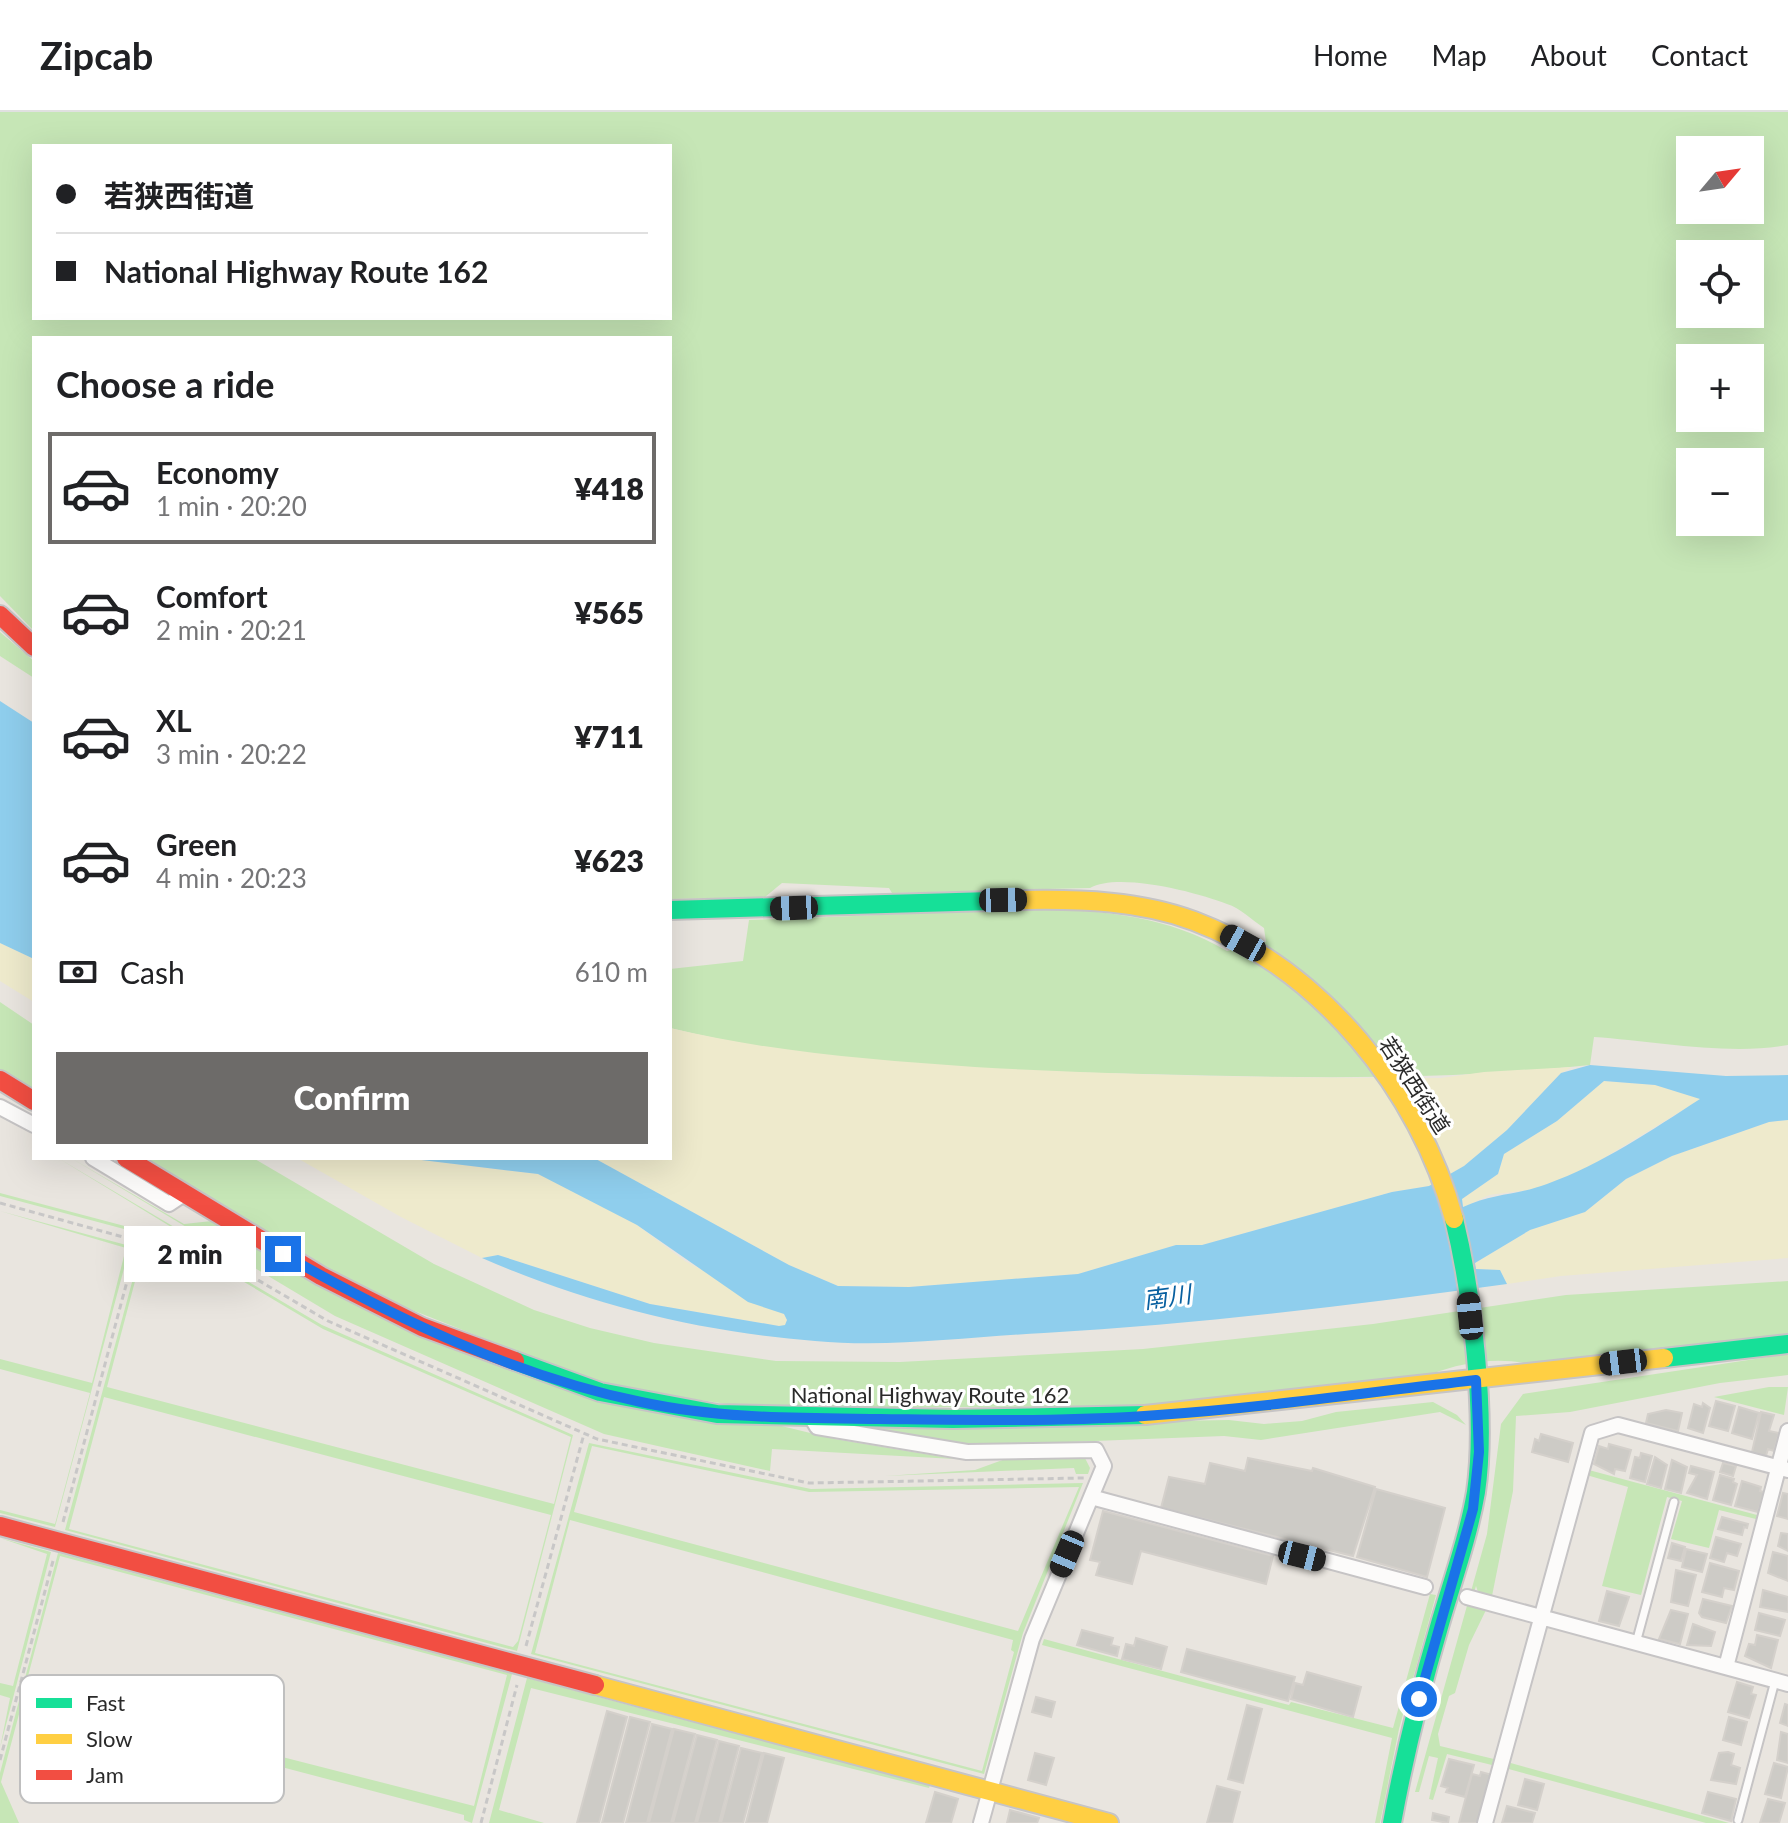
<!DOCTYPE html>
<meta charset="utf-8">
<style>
:root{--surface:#fff;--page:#f2f2f2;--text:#202124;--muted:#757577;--line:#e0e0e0;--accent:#6d6b69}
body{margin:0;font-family:Lato,"Noto Sans JP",sans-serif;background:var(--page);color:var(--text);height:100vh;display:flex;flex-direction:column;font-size:30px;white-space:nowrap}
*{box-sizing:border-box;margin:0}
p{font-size:26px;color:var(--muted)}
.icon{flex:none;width:44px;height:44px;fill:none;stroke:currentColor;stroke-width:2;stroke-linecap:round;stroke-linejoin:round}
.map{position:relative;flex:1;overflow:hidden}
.side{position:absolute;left:32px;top:224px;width:640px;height:824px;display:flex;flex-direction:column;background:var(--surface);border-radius:0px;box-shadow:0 8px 32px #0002}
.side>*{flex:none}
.banner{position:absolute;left:32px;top:32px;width:640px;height:176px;border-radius:0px;box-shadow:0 8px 32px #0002;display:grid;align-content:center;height:176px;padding:0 24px;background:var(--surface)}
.needle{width:52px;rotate:61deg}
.controls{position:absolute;left:1676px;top:24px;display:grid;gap:16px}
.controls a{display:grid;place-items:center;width:88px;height:88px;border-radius:0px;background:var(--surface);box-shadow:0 8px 32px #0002;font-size:40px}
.end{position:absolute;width:36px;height:36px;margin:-18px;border:10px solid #1a73e8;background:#fff;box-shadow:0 0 0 4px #fff}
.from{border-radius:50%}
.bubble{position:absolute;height:56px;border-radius:0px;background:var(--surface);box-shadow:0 8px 32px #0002;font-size:26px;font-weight:800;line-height:56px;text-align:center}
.car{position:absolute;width:24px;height:48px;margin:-24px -12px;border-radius:10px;box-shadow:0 0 6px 2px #0007;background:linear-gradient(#222 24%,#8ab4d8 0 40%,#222 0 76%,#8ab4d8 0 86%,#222 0)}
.banner b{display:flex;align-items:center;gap:28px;height:76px;font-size:30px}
.banner b+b{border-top:2px solid var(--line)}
.banner i{width:20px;height:20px;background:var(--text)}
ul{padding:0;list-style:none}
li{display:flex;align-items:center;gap:24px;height:112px;margin:0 16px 12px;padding:0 8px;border:4px solid transparent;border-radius:0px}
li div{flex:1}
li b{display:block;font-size:30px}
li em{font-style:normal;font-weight:800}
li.selected{border-color:var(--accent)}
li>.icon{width:72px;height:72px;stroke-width:1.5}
h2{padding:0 24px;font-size:36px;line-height:96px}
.pay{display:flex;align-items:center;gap:20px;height:88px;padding:0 24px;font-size:30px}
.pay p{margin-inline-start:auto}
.cta{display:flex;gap:16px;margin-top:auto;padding:16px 24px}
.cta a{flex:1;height:92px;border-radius:0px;background:var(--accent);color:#fff;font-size:32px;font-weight:800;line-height:92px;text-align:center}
header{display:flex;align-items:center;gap:48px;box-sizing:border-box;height:112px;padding:0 40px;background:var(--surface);border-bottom:2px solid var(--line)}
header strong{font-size:38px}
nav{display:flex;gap:44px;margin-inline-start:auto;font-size:28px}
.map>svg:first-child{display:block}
.green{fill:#c6e6b6;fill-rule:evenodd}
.sand{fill:#eeeacc}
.water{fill:#8fceed;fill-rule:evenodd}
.building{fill:#cdcbc6;stroke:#d4d0cb;stroke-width:2}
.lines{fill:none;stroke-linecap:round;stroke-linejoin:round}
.lane-casing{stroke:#c6c4c5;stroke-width:11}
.street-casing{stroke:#c6c4c5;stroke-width:18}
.fast-casing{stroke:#c6c4c5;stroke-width:22}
.slow-casing{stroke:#c6c4c5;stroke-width:22}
.jam-casing{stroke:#c6c4c5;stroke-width:22}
.path{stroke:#c8c7c7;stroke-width:3;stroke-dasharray:6 4;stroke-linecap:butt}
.lane{stroke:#fcfbfa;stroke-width:7}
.street{stroke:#fcfbfa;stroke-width:14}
.fast{stroke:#16e098;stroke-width:18}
.slow{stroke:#ffcf43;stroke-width:18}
.jam{stroke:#f24e42;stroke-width:18}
.route{stroke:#1a73e8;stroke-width:10}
.labels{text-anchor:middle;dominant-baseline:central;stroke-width:6;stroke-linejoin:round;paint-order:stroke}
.street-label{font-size:22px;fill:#2a2a2a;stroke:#fff}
.water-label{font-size:24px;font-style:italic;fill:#0860a0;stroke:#fff}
.key{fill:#fff;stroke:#bfbfbf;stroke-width:2}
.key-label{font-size:22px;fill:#2a2a2a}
</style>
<header>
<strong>Zipcab</strong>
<nav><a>Home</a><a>Map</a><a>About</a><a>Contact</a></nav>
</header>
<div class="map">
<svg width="1788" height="1711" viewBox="0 0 1788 1711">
<rect width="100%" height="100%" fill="#e9e5df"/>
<path class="green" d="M 0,0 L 1788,0 L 1788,933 C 1730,944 1653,929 1594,925 L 1590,953 C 1441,969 1293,966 1144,962 C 985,958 824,954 670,916 L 670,857 L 743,849 L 749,808 C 810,806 872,803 933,801 C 1031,797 1140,787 1227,839 L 1266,830 L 1264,816 C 1252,808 1240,796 1227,792 C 1196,780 1118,760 1090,776 L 892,781 L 889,776 L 782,771 L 765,785 L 670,787 L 670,226 L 34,226 L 34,519 L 0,484 ZM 34,34 L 670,34 L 670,206 L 34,206 ZM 1690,38 L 1750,38 L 1750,98 L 1690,98 ZM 1690,142 L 1750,142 L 1750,202 L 1690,202 ZM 1690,246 L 1750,246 L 1750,306 L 1690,306 ZM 1690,350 L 1750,350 L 1750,410 L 1690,410 Z
M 0,520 L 34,549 L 34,566 L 0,544 Z
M 0,890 L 34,913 L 34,979 L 0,958 Z
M 58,1046 L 191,1125 L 188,1134 L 0,1084 L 0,1081 L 185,1130 L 186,1124 Z
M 71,1046 L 184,1112 L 212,1109 L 436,1230 L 835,1327 L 955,1347 L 772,1337 L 770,1359 L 604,1322 L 335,1204 Z
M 141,1046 L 253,1046 L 434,1152 L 534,1198 L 590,1216 L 654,1231 L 776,1249 L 900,1250 L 1143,1237 L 1373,1212 L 1566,1183 L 1788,1169 L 1788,1223 L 1524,1251 C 1494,1245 1460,1251 1431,1262 L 1160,1294 L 753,1296 L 602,1273 L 369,1181 Z
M 0,1099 L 130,1134 L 55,1415 L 0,1401 L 0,1398 L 55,1412 L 90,1281 L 0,1257 L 0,1247 L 92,1271 L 126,1136 Z
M 141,1137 L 237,1163 L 322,1213 L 573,1323 L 517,1539 L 65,1418 ZM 146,1141 L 234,1164 L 323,1217 L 571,1325 L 554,1392 L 107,1275 L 142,1143 ZM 104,1285 L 551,1403 L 518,1529 L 513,1535 L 69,1417 Z
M 1788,1242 L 1788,1263 L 1720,1271 L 1570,1300 L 1516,1304 L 1513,1379 L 1492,1484 L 1478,1480 L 1476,1474 L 1470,1493 L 1486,1498 L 1469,1533 L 1455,1581 L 1449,1584 L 1438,1622 L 1440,1634 L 1498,1648 L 1496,1654 L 1447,1642 L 1433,1688 L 1429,1687 L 1438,1646 L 1429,1644 L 1419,1680 L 1415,1680 L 1487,1422 L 1501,1312 L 1523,1282 Z
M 1769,1275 L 1788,1275 L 1784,1303 L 1714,1285 Z
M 1433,1290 L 1457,1303 L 1466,1313 L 1440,1300 L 1261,1328 L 1224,1324 L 962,1334 L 844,1315 L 1229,1308 L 1264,1312 L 1302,1309 L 1336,1300 Z
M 589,1331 L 811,1377 L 1083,1371 L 1023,1521 L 984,1662 L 531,1542 ZM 592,1334 L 809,1380 L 1079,1375 L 1018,1519 L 574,1400 ZM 570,1408 L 1013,1528 L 1011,1538 L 1014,1540 L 982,1659 L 535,1541 Z
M 1075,1344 L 1085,1346 L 1090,1356 L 1088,1362 L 1076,1362 L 1074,1356 L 885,1364 L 975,1358 L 1008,1346 Z
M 1585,1357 L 1757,1403 L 1756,1407 L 1719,1398 L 1709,1436 L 1671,1427 L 1682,1389 L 1667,1385 L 1641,1483 L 1602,1474 L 1628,1375 L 1583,1362 Z
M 0,1426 L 51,1440 L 0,1636 L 10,1586 L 0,1583 L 0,1571 L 13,1574 L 47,1442 Z
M 58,1441 L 512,1562 L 472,1711 L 464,1708 L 464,1703 L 23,1587 L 1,1670 L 19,1711 L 0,1711 L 0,1661 ZM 60,1444 L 507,1563 L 474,1694 L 24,1579 Z
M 1430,1482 L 1436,1483 L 1399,1617 L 1380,1711 L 1375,1711 L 1392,1626 L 1042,1533 L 1044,1527 L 1289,1593 L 1291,1590 L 1393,1616 Z
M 527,1566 L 930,1673 L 929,1676 L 531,1576 L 499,1698 L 544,1711 L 489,1711 Z
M 1507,1650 L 1729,1711 L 1706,1711 L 1505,1656 Z"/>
<path class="sand" d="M 0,831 L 34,847 L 34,890 L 0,869 Z
M 670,916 C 771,940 872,948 975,955 C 1130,964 1286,966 1441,966 L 1484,960 L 1572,955 L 1561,961 L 1507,1018 L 1464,1054 L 1429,1074 L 1392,1080 L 1202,1133 L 1176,1133 L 1078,1162 L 909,1175 L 838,1174 L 789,1153 L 594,1046 L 670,1046 Z
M 1604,969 L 1655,973 L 1701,987 L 1584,1058 L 1535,1077 L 1489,1083 L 1464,1095 L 1462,1087 L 1498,1062 L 1504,1042 L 1557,1009 Z
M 1788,1008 L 1788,1146 L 1561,1164 L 1507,1172 L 1500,1158 L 1476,1157 L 1475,1151 L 1530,1118 L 1585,1100 L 1626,1067 L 1672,1044 L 1769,1010 Z
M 297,1046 L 405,1046 L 538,1062 L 599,1091 L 637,1113 L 685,1149 L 784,1202 L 787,1208 L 785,1214 L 779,1214 L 650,1192 L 498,1143 L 482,1146 L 401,1105 Z"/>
<path class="water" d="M 0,589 L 34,611 L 34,847 L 0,831 Z
M 1590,953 L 1726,964 L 1788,963 L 1788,1008 L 1769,1010 L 1672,1044 L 1626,1067 L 1585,1100 L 1530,1118 L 1475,1151 L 1476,1157 L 1500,1158 L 1507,1172 C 1353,1193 1200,1212 1044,1221 C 969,1225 890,1236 815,1229 C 699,1220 588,1192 482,1146 L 498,1143 L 650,1192 L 779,1214 L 785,1213 L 787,1208 L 784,1202 L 748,1190 L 637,1113 L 538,1062 L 405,1046 L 594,1046 L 789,1153 L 838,1174 L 909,1175 L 1078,1162 L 1176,1133 L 1202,1133 L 1392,1080 L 1429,1074 L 1464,1054 L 1507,1018 L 1561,961 ZM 1604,969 L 1655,973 L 1700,987 C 1652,1018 1602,1052 1547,1072 C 1518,1083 1494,1081 1463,1095 L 1462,1087 L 1498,1062 L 1504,1042 L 1557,1009 Z"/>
<path class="building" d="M 1716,1289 L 1735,1294 L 1728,1319 L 1709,1314 Z
M 1703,1291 L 1710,1296 L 1703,1321 L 1688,1316 L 1694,1292 L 1702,1295 Z
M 1739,1295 L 1759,1301 L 1752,1327 L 1732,1321 Z
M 1666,1298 L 1682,1301 L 1678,1319 L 1646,1311 L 1648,1302 Z
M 1761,1300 L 1774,1303 L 1769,1319 L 1779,1321 L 1774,1339 L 1768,1337 L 1766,1344 L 1752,1340 Z
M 1541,1322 L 1573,1331 L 1568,1350 L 1532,1340 L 1535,1327 L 1539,1329 Z
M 1609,1332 L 1631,1338 L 1625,1359 L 1615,1357 L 1614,1362 L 1594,1352 L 1599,1334 L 1608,1337 Z
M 1641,1341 L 1652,1344 L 1645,1370 L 1630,1366 L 1635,1345 L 1640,1346 Z
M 1655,1345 L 1667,1353 L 1661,1376 L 1647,1372 Z
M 1248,1346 L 1312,1359 L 1313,1356 L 1375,1375 L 1353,1444 L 1161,1396 L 1169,1365 L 1205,1372 L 1210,1351 L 1245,1359 Z
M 1672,1348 L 1687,1355 L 1681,1381 L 1665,1377 Z
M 1723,1351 L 1736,1354 L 1733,1364 L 1720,1360 Z
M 1691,1354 L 1714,1360 L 1707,1387 L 1687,1381 L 1697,1363 L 1689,1361 Z
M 1720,1363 L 1734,1367 L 1733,1370 L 1737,1372 L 1731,1393 L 1713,1388 Z
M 1742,1369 L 1761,1375 L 1760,1379 L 1764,1380 L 1758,1400 L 1735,1394 Z
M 1376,1377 L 1445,1396 L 1427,1465 L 1357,1445 Z
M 1783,1381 L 1788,1382 L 1788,1407 L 1777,1404 Z
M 1103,1399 L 1273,1444 L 1266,1472 L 1141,1439 L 1132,1472 L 1096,1463 L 1100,1450 L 1090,1448 Z
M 1722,1405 L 1748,1412 L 1747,1416 L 1744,1415 L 1742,1423 L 1718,1417 Z
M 1781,1421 L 1788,1422 L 1788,1439 L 1778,1434 Z
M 1716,1425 L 1741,1432 L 1737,1444 L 1727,1441 L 1724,1450 L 1710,1446 Z
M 1672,1431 L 1685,1435 L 1681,1449 L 1668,1446 Z
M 1686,1437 L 1707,1442 L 1702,1460 L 1682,1455 Z
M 1773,1440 L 1788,1444 L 1788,1469 L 1768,1461 Z
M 1710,1451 L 1739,1459 L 1734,1478 L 1724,1476 L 1722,1485 L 1702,1480 Z
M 1676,1458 L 1696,1463 L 1688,1494 L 1671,1490 Z
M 1763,1478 L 1788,1485 L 1788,1500 L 1760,1495 Z
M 1607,1479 L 1629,1485 L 1619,1514 L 1599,1509 Z
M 1703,1487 L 1732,1494 L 1726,1511 L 1702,1505 L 1699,1501 Z
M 1671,1498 L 1688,1502 L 1680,1532 L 1659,1527 Z
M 1759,1501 L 1785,1508 L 1780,1524 L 1755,1518 Z
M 1693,1512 L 1715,1520 L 1711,1534 L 1687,1533 Z
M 1082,1518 L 1113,1526 L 1111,1533 L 1119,1535 L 1117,1544 L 1077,1533 Z
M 1757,1523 L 1778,1528 L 1771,1556 L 1745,1544 L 1749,1532 L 1755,1533 Z
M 1136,1526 L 1167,1535 L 1161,1557 L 1122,1547 L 1126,1532 L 1134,1534 Z
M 1187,1537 L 1295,1565 L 1288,1589 L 1181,1560 Z
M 1307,1560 L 1361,1575 L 1353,1605 L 1291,1587 L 1295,1571 L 1303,1573 Z
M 1737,1570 L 1753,1575 L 1751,1582 L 1756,1583 L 1749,1606 L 1728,1600 Z
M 1036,1585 L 1055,1590 L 1051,1605 L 1032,1600 Z
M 1785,1592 L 1788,1593 L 1788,1614 L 1780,1611 Z
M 1247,1593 L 1262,1597 L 1243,1671 L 1228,1667 Z
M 607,1599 L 627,1605 L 599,1711 L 577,1711 Z
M 630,1605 L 650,1610 L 623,1711 L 602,1711 Z
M 1729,1605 L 1747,1610 L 1741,1633 L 1723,1628 Z
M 652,1612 L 672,1617 L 647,1711 L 626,1711 Z
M 674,1617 L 695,1622 L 671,1711 L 649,1711 Z
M 1781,1620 L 1788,1622 L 1788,1651 L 1777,1648 Z
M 697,1623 L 717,1628 L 695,1711 L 673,1711 Z
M 719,1629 L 739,1634 L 719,1711 L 697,1711 Z
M 741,1636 L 762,1641 L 743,1711 L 721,1711 Z
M 1728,1640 L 1734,1642 L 1731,1653 L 1740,1656 L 1736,1672 L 1711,1668 L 1719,1641 Z
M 764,1641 L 784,1646 L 767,1711 L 746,1711 Z
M 1035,1641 L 1054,1646 L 1046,1673 L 1028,1668 Z
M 1449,1647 L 1474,1653 L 1465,1685 L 1446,1680 L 1448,1676 L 1441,1674 Z
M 1774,1651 L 1788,1655 L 1781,1686 L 1765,1682 Z
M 1481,1660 L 1492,1663 L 1480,1711 L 1459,1711 L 1472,1662 L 1480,1664 Z
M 1525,1667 L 1544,1672 L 1537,1698 L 1518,1693 Z
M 1217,1674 L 1240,1680 L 1232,1711 L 1207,1711 Z
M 935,1680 L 958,1687 L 951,1711 L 926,1711 Z
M 1708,1680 L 1736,1687 L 1731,1709 L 1702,1701 Z
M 1768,1687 L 1785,1691 L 1779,1711 L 1760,1711 Z
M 1507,1694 L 1535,1701 L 1532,1711 L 1502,1711 Z
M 1010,1698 L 1039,1706 L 1037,1711 L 1007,1711 Z
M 1433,1701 L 1449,1705 L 1448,1711 L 1432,1708 Z"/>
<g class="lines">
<g class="lane-casing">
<path id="lane" d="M 1636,1531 L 1674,1390
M 1738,1708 L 1775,1569"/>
</g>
<g class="street-casing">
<path id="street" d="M 0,995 L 34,1013
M 93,1046 L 169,1092 L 184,1082
M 814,1310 L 817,1315 L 967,1340 L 1096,1338 L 1104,1354 L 1032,1527 L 981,1711
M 1091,1385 L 1425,1475
M 1467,1485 L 1788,1572
M 1726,1555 L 1788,1319
M 1485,1711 L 1592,1321 L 1618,1313 L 1788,1358"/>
</g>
<g class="fast-casing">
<path id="fast" d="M 670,798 L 1025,788
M 1664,1246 L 1788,1232
M 515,1249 L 600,1280 L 717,1302 L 953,1307 L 1145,1303
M 1392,1711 C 1404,1645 1420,1580 1439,1515 C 1452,1470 1468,1426 1476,1380 C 1487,1306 1472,1180 1454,1107"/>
</g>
<g class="slow-casing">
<path id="slow" d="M 1025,788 C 1081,787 1141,789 1194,809 C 1321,857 1419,978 1454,1107
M 1145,1303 L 1664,1246
M 595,1573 L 1109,1711"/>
</g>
<g class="jam-casing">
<path id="jam" d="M 0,503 L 34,535
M 0,968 L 34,989
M 126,1046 L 321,1164 L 422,1215 L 515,1249
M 0,1414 L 595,1573"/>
</g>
<path class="path" d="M 0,1091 L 239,1157 L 328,1209 L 597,1327 L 809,1371 L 1084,1366
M 63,1410 L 138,1128
M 526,1534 L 584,1322
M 0,1648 L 53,1449
M 481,1711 L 517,1573"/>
<use href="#lane" class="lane"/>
<use href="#street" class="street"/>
<use href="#fast" class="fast"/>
<use href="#slow" class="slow"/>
<use href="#jam" class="jam"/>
</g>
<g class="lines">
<path class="route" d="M 283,1142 C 394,1206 515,1264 641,1290 C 719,1307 800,1306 880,1307 C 972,1308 1066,1310 1158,1303 C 1264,1296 1370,1280 1476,1268 L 1479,1340 L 1473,1397 L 1419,1587"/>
</g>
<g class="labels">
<g class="street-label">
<text transform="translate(1415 973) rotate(57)">若狭西街道</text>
<text x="930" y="1282">National Highway Route 162</text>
</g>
<g class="water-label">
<text transform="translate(1167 1184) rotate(-8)">南川</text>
</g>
</g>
<rect x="20" y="1563" width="264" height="128" rx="12" class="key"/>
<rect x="36" y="1586" width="36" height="10" fill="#16e098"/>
<rect x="36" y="1622" width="36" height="10" fill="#ffcf43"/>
<rect x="36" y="1658" width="36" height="10" fill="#f24e42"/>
<g class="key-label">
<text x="86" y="1599">Fast</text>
<text x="86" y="1635">Slow</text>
<text x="86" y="1671">Jam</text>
</g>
</svg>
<div class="controls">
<a><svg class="needle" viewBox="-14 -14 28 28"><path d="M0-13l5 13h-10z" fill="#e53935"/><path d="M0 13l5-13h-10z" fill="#757577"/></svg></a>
<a><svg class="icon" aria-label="locate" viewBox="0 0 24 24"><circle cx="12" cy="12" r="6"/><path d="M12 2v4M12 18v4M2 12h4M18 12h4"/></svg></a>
<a>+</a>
<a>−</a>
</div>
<i class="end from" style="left:1419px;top:1587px"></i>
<i class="end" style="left:283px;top:1142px"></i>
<div class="bubble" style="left:124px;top:1114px;width:132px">2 min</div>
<i class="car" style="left:1003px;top:788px;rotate:89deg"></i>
<i class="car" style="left:794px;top:796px;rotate:268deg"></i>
<i class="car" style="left:1243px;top:831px;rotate:299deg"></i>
<i class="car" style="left:1470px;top:1204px;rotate:354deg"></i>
<i class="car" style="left:1623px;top:1250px;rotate:263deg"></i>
<i class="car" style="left:1067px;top:1442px;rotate:203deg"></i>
<i class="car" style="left:1302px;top:1444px;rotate:104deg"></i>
<div class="banner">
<b><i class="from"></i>若狭西街道</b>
<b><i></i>National Highway Route 162</b>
</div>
<section class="side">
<h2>Choose a ride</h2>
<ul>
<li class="selected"><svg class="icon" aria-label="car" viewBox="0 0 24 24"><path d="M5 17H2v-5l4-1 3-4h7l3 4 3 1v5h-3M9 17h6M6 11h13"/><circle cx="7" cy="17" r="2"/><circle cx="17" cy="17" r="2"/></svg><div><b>Economy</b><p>1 min · 20:20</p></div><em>¥418</em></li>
<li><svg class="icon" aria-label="car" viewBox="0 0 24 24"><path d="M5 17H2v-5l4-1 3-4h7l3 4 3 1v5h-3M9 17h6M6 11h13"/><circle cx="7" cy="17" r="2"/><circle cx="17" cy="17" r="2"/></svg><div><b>Comfort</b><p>2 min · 20:21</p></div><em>¥565</em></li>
<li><svg class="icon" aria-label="car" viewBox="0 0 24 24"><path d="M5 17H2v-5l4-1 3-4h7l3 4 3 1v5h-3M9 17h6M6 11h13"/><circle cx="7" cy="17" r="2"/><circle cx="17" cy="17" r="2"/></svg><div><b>XL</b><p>3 min · 20:22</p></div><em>¥711</em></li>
<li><svg class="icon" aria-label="car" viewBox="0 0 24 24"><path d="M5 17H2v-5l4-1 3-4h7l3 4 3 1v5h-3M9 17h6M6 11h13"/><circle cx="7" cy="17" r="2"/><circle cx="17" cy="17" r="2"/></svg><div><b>Green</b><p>4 min · 20:23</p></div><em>¥623</em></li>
</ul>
<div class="pay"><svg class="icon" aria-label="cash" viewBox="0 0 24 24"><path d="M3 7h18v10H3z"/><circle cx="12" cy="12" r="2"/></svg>Cash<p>610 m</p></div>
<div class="cta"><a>Confirm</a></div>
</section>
</div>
